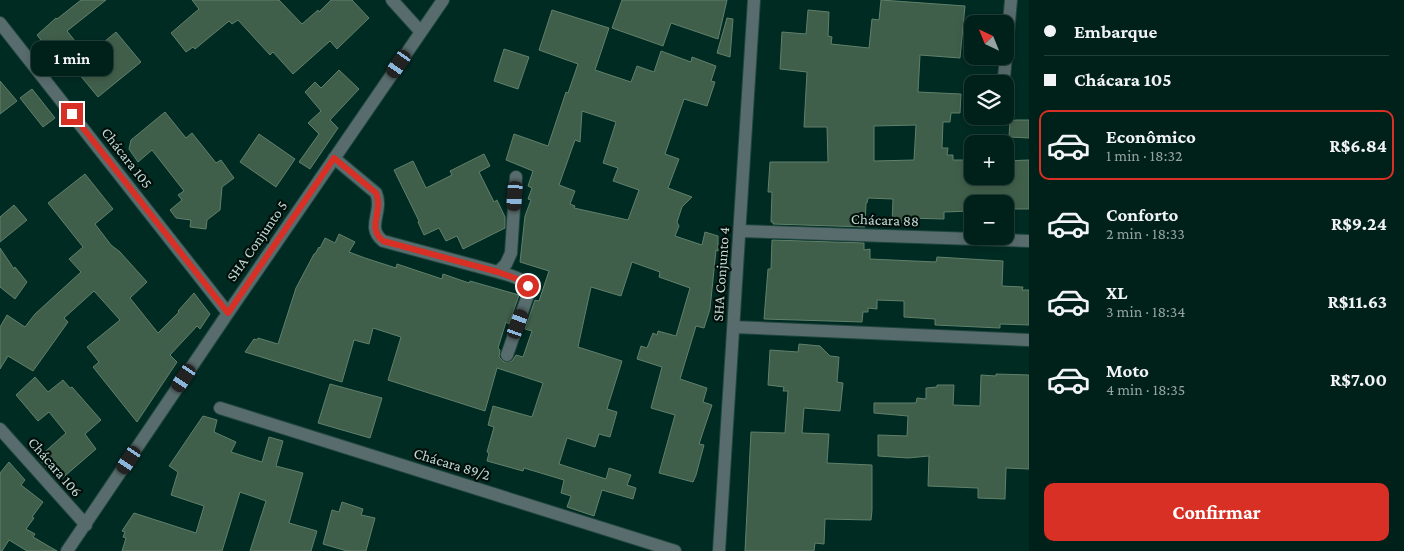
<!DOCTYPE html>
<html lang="pt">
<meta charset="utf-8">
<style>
:root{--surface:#00201a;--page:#0e2d27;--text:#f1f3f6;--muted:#95a3a2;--line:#223e39;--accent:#d93025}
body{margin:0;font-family:"Crimson Pro",serif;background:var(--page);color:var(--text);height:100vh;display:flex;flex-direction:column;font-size:19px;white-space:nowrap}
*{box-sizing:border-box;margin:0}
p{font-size:16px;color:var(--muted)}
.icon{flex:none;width:28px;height:28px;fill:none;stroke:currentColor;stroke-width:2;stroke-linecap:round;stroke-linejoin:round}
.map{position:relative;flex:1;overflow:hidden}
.side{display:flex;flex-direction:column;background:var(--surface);width:375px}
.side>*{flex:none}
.top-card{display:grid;align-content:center;height:110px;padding:0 15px;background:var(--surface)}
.needle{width:32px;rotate:317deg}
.buttons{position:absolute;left:964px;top:15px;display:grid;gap:10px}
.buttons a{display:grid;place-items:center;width:50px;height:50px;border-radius:10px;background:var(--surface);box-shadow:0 2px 8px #0003,0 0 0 1px var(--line);font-size:25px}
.end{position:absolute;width:22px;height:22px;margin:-11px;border:6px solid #d93025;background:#fff;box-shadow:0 0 0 2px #fff}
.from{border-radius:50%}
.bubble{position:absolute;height:35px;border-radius:10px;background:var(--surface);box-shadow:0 2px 8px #0003,0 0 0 1px var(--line);font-size:16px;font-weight:700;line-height:35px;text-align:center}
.car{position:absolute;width:15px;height:30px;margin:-15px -8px;border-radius:6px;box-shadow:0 0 4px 1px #0007;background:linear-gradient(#222 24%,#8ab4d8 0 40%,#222 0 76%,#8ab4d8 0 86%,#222 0)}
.top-card b{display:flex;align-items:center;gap:18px;height:48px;font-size:19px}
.top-card b+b{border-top:1px solid var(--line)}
.top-card i{width:12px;height:12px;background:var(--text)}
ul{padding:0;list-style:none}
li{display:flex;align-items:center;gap:15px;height:70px;margin:0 10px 8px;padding:0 5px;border:2px solid transparent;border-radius:10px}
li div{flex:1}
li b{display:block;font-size:19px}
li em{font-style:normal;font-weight:700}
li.active{border-color:var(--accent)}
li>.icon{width:45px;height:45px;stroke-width:1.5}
.primary-button{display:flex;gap:10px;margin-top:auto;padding:10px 15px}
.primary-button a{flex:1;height:58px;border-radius:10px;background:var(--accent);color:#fff;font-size:20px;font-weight:700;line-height:58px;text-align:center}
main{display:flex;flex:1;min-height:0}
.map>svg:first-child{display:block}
.building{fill:#405f4a;stroke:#60806a;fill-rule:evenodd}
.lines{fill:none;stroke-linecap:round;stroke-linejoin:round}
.minor-casing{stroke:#1f473f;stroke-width:14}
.minor{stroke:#596c6d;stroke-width:12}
.route{stroke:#d93025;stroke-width:6}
.labels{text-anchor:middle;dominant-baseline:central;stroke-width:4.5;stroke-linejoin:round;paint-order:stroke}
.street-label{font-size:15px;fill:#c3d9d3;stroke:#02100c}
</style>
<main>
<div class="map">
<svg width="1029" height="551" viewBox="0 0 1029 551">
<rect width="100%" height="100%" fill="#002b23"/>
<path class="building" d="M 81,0 L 106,0 L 67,31 L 87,56 L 116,32 L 141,62 L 98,97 L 51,40 L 45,45 L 37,35 L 56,18 L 57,19 Z
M 192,0 L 279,0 L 302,24 L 318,10 L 319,12 L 331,0 L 352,0 L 369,18 L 337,49 L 330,41 L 293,74 L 273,52 L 270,55 L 238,20 L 232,24 L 229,21 L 195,49 L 193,47 L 186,52 L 171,33 L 199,9 Z
M 622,0 L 727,0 L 718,39 L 671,23 L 663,46 L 612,28 Z
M 881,0 L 965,6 L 960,58 L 920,55 L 918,92 L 961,94 L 960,113 L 951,113 L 950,122 L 943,122 L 942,148 L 948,148 L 947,155 L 953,155 L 953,160 L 972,160 L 972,176 L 1005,176 L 1005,161 L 1029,160 L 1029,209 L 1005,209 L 1005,204 L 972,204 L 972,211 L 944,212 L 944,219 L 906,218 L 906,225 L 892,225 L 893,199 L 868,198 L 867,203 L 866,203 L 865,227 L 773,224 L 773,222 L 771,222 L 772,192 L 768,192 L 770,162 L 828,162 L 827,127 L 804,127 L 807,72 L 780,69 L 782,32 L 806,34 L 808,10 L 829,12 L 828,36 L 832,37 L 831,44 L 869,48 L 872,19 L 879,20 ZM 916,125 L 914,160 L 874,161 L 874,126 Z
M 552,10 L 609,28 L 595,70 L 631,82 L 637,66 L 654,72 L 661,51 L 691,62 L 692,57 L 716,66 L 711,81 L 715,82 L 707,106 L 684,99 L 665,154 L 679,159 L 668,188 L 692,197 L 682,207 L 677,222 L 679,226 L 675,236 L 702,245 L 705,232 L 718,236 L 718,251 L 716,250 L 710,309 L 704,328 L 696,326 L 680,379 L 707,388 L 703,402 L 712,405 L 699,444 L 704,445 L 696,475 L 693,482 L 659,473 L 675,415 L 651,408 L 662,367 L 637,359 L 641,346 L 647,348 L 653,333 L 657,335 L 658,331 L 676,336 L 690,288 L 659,277 L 660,272 L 632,262 L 621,296 L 591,287 L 578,347 L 622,361 L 607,409 L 617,412 L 610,437 L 599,434 L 595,447 L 567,438 L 559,464 L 606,479 L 609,468 L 631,475 L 627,485 L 636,488 L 633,499 L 602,490 L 594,516 L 567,507 L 571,496 L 561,493 L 564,480 L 524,468 L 523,471 L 487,461 L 489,453 L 487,452 L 494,427 L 488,425 L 493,406 L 532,417 L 543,383 L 497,368 L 485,411 L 388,380 L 401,337 L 373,328 L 369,344 L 354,340 L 342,382 L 245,352 L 254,339 L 257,340 L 258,338 L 278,344 L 296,288 L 314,254 L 315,254 L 319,247 L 320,248 L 325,238 L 335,243 L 339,234 L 355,242 L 349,252 L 365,258 L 396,268 L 397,264 L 442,279 L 443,274 L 469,283 L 470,281 L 519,295 L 509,324 L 506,322 L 498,348 L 500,350 L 499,357 L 504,362 L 512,361 L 516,355 L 523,357 L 532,331 L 525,329 L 535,300 L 539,301 L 549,271 L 520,262 L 525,216 L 531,200 L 528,199 L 532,188 L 528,186 L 533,171 L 506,160 L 514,134 L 548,146 L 566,92 L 568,93 L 578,64 L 539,50 ZM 582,111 L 616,122 L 603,163 L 618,168 L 613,181 L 639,190 L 628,220 L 574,208 L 575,206 L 570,204 L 575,191 L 559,185 L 575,140 L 580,142 Z
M 727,18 L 733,19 L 730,57 L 717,53 Z
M 504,49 L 529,57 L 518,89 L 494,81 Z
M 339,70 L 359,89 L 330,120 L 338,128 L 310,169 L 299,162 L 319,134 L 308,123 L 321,111 L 305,92 L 315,82 L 321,88 Z
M 0,81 L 17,101 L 0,114 Z
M 32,89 L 55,118 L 43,127 L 20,98 Z
M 165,112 L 186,138 L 192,133 L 216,163 L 221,160 L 234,178 L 222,187 L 220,210 L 207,220 L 206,229 L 190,227 L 191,220 L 176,218 L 170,210 L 182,200 L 178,195 L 184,191 L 152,150 L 138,162 L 129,149 L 131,140 Z
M 1016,120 L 1029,120 L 1029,138 L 1009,137 L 1010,121 Z
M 259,134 L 295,159 L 276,187 L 240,162 Z
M 484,154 L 490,166 L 479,172 L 494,202 L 497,200 L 505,217 L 505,228 L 463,249 L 457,236 L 446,241 L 439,228 L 424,235 L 418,222 L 419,221 L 394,170 L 413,161 L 426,188 L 452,175 L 450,171 Z
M 85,174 L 113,209 L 95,224 L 111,245 L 120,252 L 147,282 L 130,298 L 158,333 L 179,312 L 178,311 L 194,293 L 210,314 L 200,329 L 197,326 L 170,355 L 177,362 L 137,422 L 93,367 L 99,362 L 87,347 L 120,320 L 94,291 L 64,318 L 68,322 L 33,371 L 8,356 L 0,369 L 0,327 L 7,315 L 25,327 L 35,314 L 81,272 L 69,259 L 83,247 L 48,203 Z
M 14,205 L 27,220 L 0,242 L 0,217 Z
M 772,240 L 864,243 L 864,250 L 870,249 L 870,259 L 936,262 L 937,257 L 1003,261 L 1002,286 L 1023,287 L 1022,290 L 1029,290 L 1029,325 L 1000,324 L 1000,328 L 935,325 L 935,319 L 904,317 L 904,301 L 877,300 L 877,309 L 868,308 L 868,312 L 863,312 L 862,322 L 764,319 L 768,269 L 771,269 Z
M 0,248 L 14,269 L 15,267 L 27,282 L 15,299 L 0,287 Z
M 799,344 L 820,346 L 830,356 L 839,357 L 837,382 L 843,383 L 840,411 L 804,408 L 802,433 L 829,434 L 827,463 L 872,465 L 872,510 L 871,520 L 825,519 L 824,544 L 815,543 L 814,551 L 745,551 L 751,432 L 785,433 L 788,391 L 783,391 L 784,387 L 768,385 L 770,350 L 798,352 Z
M 996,374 L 1029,375 L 1029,469 L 1006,468 L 1005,499 L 978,498 L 978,488 L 928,486 L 929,456 L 908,458 L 878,456 L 878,435 L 907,436 L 908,416 L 874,413 L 874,403 L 916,403 L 917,398 L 926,399 L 926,388 L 937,387 L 937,385 L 954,385 L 953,405 L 980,406 L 981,375 L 996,376 Z
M 35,377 L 48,392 L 63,380 L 70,388 L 72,387 L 101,420 L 85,434 L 96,449 L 59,481 L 38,458 L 66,433 L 49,412 L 38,421 L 16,395 Z
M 330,384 L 382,398 L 370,438 L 318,423 Z
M 203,416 L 217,420 L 214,432 L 236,442 L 231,452 L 262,462 L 269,437 L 283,441 L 276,466 L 303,473 L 289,523 L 317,531 L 311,551 L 250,551 L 266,501 L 240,492 L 222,551 L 122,551 L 126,538 L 123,537 L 125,532 L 122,531 L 134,513 L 196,533 L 204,506 L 171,495 L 178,472 L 169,466 Z
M 9,462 L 25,480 L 21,485 L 43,502 L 32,517 L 34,518 L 26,529 L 35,534 L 33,537 L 57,551 L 27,551 L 9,540 L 2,551 L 0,551 L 0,473 Z
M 342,502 L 363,509 L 361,515 L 375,518 L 366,551 L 347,551 L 323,544 L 332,510 L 339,512 Z"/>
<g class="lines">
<g class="minor-casing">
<path id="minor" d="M 392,0 L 421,32
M 0,23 L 228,313
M 1004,78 L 1011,0
M 334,158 L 376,193 C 384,212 365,227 383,241 L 498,272 L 506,264 L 511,253 L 516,177
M 741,231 L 1029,241
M 498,272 C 511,276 527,278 529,292 L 507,355
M 734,327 L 1029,340
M 220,408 L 675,551
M 0,429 L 86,525
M 67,551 L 228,313 L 443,0
M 719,551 L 754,0"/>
</g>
<use href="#minor" class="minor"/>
</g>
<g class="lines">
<path class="route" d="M 72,114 L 228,313 L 334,158 L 376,193 C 384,211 366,227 383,241 L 498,272 L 523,281 L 528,286"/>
</g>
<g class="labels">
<g class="street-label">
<text transform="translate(127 158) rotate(52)">Chácara 105</text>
<text transform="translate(885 220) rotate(2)">Chácara 88</text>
<text transform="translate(257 241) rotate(-55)">SHA Conjunto 5</text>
<text transform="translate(721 274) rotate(-86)">SHA Conjunto 4</text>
<text transform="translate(452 464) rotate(17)">Chácara 89/2</text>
<text transform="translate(55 467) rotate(49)">Chácara 106</text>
</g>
</g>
</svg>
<div class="buttons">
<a><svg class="needle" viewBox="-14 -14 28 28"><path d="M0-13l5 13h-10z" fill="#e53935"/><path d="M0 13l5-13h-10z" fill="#95a3a2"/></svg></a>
<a><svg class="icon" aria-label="layers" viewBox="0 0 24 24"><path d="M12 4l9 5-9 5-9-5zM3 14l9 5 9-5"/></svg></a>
<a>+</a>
<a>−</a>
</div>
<i class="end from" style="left:528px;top:286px"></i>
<i class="end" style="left:72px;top:114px"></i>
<div class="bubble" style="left:31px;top:41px;width:82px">1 min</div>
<i class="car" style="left:399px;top:64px;rotate:215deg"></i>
<i class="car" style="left:515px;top:196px;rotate:184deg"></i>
<i class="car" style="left:518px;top:324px;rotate:20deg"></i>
<i class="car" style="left:184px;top:378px;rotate:214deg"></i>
<i class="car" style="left:129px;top:460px;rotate:214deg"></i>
</div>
<section class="side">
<div class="top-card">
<b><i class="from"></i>Embarque</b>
<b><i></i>Chácara 105</b>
</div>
<ul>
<li class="active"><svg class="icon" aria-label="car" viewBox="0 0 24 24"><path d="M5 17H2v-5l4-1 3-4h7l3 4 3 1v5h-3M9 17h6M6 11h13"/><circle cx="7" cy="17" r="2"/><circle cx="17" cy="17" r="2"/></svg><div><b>Econômico</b><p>1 min · 18:32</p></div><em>R$6.84</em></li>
<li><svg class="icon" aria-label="car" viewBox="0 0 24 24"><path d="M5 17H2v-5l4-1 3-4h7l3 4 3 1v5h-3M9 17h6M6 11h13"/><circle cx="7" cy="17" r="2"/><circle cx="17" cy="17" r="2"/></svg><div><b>Conforto</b><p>2 min · 18:33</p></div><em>R$9.24</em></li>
<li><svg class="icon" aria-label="car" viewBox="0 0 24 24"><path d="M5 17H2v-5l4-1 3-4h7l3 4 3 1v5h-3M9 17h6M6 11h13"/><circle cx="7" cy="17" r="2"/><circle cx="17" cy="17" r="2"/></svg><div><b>XL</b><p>3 min · 18:34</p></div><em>R$11.63</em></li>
<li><svg class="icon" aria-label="car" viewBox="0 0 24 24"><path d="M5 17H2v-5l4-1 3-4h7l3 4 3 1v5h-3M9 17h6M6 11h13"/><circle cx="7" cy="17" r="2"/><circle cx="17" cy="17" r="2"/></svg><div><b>Moto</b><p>4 min · 18:35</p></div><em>R$7.00</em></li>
</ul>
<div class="primary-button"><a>Confirmar</a></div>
</section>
</main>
